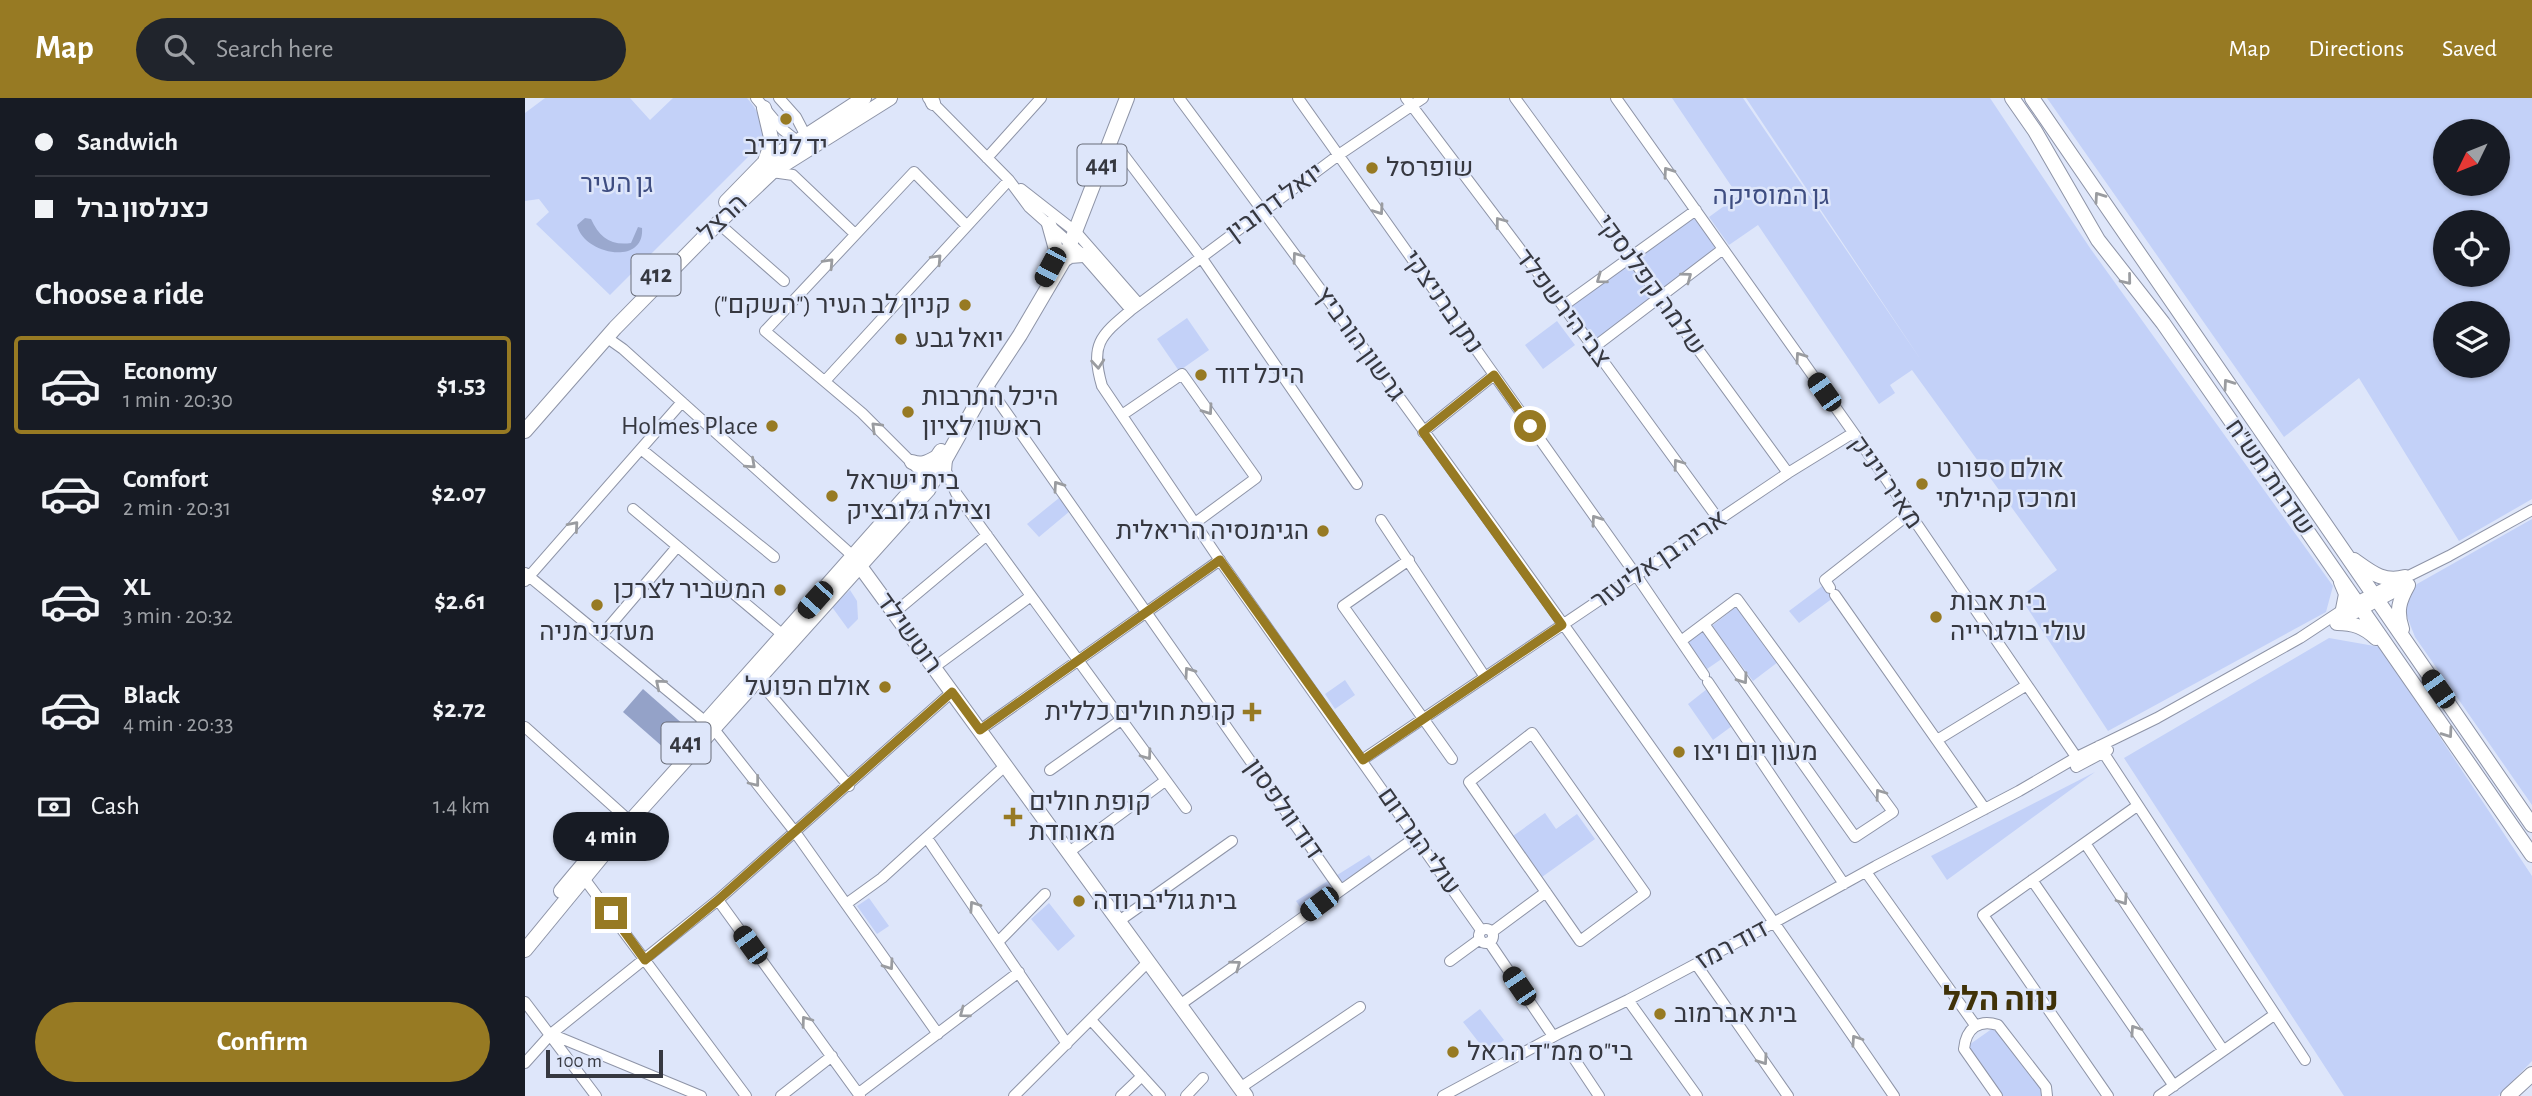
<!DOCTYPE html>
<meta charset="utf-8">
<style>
:root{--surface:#171b24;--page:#20242c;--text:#f1f3f6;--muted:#9ea1a6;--line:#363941;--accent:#977a23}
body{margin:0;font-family:"Alegreya Sans",Heebo,sans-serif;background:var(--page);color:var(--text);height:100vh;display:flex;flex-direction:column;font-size:26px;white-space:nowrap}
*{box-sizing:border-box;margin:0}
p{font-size:23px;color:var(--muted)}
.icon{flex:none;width:38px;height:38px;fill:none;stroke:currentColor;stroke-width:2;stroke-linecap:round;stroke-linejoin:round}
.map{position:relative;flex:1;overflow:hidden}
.drawer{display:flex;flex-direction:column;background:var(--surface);width:525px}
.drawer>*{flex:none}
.hud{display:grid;align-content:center;height:154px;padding:0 35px;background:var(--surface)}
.needle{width:46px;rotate:227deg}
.fabs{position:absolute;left:1908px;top:21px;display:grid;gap:14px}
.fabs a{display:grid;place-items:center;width:77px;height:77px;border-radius:50%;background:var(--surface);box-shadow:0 2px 5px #0004;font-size:35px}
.scale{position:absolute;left:21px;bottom:18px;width:117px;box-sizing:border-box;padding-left:7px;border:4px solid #363840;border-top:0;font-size:19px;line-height:24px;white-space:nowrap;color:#363840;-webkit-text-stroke:5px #dee6fa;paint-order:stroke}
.end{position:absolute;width:32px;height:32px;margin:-16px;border:9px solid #977a23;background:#fff;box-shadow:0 0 0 4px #fff}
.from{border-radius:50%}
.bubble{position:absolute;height:49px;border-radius:24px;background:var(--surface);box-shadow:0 2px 5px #0004;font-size:23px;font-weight:600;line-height:49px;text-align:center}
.car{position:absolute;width:21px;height:42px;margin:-21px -10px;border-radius:9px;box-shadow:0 0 5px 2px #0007;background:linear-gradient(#222 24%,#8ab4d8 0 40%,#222 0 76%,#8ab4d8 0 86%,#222 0)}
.hud b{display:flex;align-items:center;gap:24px;height:66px;font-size:26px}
.hud b+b{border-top:2px solid var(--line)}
.hud i{width:18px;height:18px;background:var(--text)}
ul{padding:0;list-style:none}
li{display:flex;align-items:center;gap:21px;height:98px;margin:0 14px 10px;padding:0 21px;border:4px solid transparent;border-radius:7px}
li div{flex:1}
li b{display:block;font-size:26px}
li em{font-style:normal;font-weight:600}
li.current{border-color:var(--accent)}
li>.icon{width:63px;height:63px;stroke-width:1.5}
h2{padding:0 35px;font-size:32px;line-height:84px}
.pay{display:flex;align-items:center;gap:18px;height:77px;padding:0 35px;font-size:26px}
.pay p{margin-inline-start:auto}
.cta{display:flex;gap:14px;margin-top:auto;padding:14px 35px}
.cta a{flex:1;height:80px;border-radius:42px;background:var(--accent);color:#fff;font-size:28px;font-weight:600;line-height:80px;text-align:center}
header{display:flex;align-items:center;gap:42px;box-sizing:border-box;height:98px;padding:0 35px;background:var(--accent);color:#fff}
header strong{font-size:33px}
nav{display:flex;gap:38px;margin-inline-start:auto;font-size:24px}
.search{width:490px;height:63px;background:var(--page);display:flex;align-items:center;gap:18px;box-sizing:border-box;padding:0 24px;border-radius:38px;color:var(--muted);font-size:26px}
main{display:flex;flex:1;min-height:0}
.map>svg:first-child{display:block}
.green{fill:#c3d1f8;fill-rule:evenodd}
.forest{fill:#94a2c8}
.water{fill:#9aa8ce}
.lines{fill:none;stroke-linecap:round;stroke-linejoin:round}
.minor-casing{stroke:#8e94a7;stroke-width:12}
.major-casing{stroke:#8e94a7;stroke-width:16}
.minor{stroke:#fff;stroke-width:10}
.major{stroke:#fff;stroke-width:14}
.oneway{stroke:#9a9ca0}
.route{stroke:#977a23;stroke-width:9}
.poi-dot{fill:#977a23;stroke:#dee6fa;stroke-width:2.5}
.labels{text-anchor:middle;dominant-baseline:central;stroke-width:5;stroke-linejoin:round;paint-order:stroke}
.shield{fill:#dee6fa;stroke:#686c78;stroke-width:2}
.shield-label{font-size:24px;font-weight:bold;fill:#363840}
.poi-label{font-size:26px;fill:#363840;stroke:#dee6fa;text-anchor:start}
.park-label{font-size:26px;fill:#3e4d81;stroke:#dee6fa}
.street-label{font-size:26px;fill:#363840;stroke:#dee6fa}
.district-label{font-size:33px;font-weight:bold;fill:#403208;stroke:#dee6fa}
</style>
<header>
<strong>Map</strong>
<div class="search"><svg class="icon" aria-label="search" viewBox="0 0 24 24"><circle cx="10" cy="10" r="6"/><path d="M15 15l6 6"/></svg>Search here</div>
<nav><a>Map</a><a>Directions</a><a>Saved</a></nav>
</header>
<main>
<section class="drawer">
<div class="hud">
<b><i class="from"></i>Sandwich</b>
<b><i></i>כצנלסון ברל</b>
</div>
<h2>Choose a ride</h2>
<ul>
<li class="current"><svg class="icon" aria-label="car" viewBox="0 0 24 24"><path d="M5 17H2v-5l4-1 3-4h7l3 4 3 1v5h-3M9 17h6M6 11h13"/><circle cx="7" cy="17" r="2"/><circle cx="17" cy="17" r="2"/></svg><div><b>Economy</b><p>1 min · 20:30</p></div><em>$1.53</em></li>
<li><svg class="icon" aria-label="car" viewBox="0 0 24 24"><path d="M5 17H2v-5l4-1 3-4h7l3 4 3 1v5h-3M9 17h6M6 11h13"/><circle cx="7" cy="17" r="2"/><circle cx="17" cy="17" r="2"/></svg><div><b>Comfort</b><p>2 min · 20:31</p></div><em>$2.07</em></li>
<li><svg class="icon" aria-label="car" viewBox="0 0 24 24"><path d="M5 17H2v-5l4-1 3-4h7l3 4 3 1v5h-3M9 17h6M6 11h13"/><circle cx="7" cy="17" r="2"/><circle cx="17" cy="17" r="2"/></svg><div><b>XL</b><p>3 min · 20:32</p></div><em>$2.61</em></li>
<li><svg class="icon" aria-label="car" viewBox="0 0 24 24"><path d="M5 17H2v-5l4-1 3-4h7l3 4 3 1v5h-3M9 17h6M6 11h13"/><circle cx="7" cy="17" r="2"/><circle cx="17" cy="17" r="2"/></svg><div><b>Black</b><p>4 min · 20:33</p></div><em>$2.72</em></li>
</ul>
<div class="pay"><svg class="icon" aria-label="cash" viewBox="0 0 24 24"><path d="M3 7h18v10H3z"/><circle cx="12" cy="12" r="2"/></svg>Cash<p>1.4 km</p></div>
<div class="cta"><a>Confirm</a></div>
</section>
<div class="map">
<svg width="2007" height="998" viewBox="0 0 2007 998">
<rect width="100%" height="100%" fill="#dee6fa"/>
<path class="green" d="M 20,0 L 105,0 L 125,22 L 148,0 L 222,0 C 234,13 240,28 236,46 L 85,197 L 11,126 L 24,114 L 14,101 L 0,103 L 0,15 Z
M 1147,0 L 1218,0 L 1398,265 L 1221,0 L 1465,0 L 1565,150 L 1808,488 L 1801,514 L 1583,633 L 1495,499 L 1532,472 L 1387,272 L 1365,287 L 1370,295 L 1354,306 L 1233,127 L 1204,147 L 1184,119 L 1213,98 Z
M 1522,0 L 2007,0 L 2007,401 L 1934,443 L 1834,280 L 1759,339 ZM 1920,33 L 1972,33 L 1972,86 L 1920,86 ZM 1920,124 L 1972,124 L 1972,177 L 1920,177 ZM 1920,215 L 1972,215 L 1972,268 L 1920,268 Z
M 1170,118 L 1194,152 L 1135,195 L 1110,161 Z
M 1103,165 L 1129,201 L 1069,245 L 1043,209 Z
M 662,220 L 684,252 L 654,273 L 632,241 Z
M 1032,223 L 1050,247 L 1018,271 L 1000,247 Z
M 534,400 L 545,413 L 514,439 L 502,426 Z
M 2007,421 L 2007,707 L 1890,539 C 1880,512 1875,510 1892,486 Z
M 1300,486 L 1308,500 L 1274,525 L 1264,513 Z
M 325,492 L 332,503 L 333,521 L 323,531 L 307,509 Z
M 1211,509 L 1253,564 L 1228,583 L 1187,528 Z
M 1178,533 L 1198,560 L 1182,571 L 1163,544 Z
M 1804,540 L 1855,549 L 2007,778 L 2007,963 L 1973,998 L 1819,998 L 1599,660 Z
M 820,582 L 830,597 L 810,611 L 800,596 Z
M 1182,591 L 1207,628 L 1188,642 L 1163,606 Z
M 1570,674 L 1422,782 L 1406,758 Z
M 1020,715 L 1031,731 L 1052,716 L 1070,741 L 1017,779 L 988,738 Z
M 844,757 L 848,763 L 777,812 L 771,803 Z
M 344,800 L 364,828 L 352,836 L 332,808 Z
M 524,805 L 550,838 L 533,853 L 506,821 Z
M 955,911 L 979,942 L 962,955 L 938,924 Z
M 1471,928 L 1520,996 L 1517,998 L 1477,998 L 1441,949 Z"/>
<path class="forest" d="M 118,591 L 168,635 L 147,657 L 98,614 Z"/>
<path class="water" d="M 60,120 L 66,121 C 74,139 86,148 106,145 L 113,129 L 117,130 C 120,168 59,157 52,127 Z"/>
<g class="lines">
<g class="minor-casing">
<path id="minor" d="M 231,0 L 257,31 L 277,47
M 254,0 L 271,19 L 283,42
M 403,0 L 484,82 L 504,109 L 558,157 L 606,212
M 654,0 C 898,328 1138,661 1369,998
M 773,0 L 1111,477 L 1179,577
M 881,0 L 1038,208 L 1194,422
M 898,0 L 815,56 L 606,212 C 575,238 565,246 577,288 L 696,464 L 956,832
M 990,0 L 1263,375
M 1091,0 L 1357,375 L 1556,666
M 584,51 L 598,56 L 676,159 L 832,386
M 462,60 L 516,0
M 247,74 L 268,77 L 330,136
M 496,91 L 551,134 L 614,206
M 193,125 L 259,183
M 1038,208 L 1171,112
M 81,239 L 98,251 L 329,459
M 1068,250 L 1198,151
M 300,283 L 484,82
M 462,287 L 815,791
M 597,317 L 657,276 L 731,380 L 670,425
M 898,334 L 969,277
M 116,351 L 249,459
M 422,361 L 421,373 L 431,395 L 661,710
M 392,370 L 337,315 L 240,233 L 389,74 L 442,128
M 108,411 L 258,537
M 856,422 L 960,579
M 884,462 L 818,508 L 927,661
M 0,475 L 188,630 L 270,734 L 413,936
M 0,483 L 157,304
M 1305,490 L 1300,482 L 1384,416
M 1310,497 L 1460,711
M 369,515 L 462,437
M 1814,524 L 1883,487
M 76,538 L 152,449
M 1156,543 L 1212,501 L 1368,714 L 1330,739 L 1179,526
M 415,565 L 506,498
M 232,581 L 324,688
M 1183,584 L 1319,786
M 0,629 L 98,717
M 455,632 L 695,462
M 1007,635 L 1120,795 L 1055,843 L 944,684 Z
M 1412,642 L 1502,587
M 1574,648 L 1780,962
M 837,662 L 1263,375 L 1328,335
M 1551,669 L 1583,652
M 525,672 L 596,622
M 402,740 L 542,946
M 1560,745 L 1698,952
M 544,754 L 640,683
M 1341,774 L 1450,927
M 55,775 L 221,998
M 1507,782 L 1649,988
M 193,802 L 335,998
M 321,806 L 357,780 L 481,667
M 594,823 L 707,743
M954 838a7 7 0 1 1 14 0a7 7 0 1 1-14 0Z
M 967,834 L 1021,794
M 473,844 L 520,796
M 964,844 L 1028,938
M 925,863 L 955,841
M 1171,866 L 1263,998
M 1103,902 L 1172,998
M 0,904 L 71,998
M 656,906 L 891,739
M 566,922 L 635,998
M 26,936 L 176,998
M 1044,953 L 1074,998
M 0,965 L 26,936 L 193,802 L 427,594
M 715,990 L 835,909
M 334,995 L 494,874
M 256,998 L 307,958
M 489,998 L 624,863
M 596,998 L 617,978
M 661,998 L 678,980
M 918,998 L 1033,936 L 1103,902 L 1250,824 L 1351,768 L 1494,693 L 1552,659 L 1632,620 L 1775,540 L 1825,507 L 1924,458 L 2007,412
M 1472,998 L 1439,951 C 1441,930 1454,921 1473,927 L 1521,989 L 1522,998
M 1583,998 L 1458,817 L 1612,708
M 1634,998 L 1749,917"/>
</g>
<g class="major-casing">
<path id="major" d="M 406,0 L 408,5
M 1487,0 L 1510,33 L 1573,142 L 1638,225 L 2007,757
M 1507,0 L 2007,727
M 239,66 L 247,44 L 239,10
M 201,104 L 238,66 L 339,0
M 524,126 L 532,155
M 539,162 L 545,158 L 558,157
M 0,333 L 90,230 L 193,125 L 247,74 L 365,0
M 387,364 C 397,368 403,364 412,359
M 329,460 L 721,998
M 1829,462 C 1846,474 1858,485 1880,479
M 1816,484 L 1821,496 L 1818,511
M 1812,525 C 1829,525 1839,529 1851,540
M 1877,531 C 1871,513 1874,503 1883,487
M 177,628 L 399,378 L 416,353
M 36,793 L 77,744
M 0,852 L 110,718 L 403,392 L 462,287 L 495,237 L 539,162 L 602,0
M 1983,998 L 2007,976"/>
</g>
<use href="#minor" class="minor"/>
<use href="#major" class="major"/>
</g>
<defs><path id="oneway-chevron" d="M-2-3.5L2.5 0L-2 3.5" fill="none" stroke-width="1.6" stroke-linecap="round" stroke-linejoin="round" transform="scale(1.75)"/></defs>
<g class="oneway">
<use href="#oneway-chevron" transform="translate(1143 74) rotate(-125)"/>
<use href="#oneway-chevron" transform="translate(1574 99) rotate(-125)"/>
<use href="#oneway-chevron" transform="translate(854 112) rotate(55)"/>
<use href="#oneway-chevron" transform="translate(975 124) rotate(-127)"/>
<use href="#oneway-chevron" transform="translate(772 159) rotate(-126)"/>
<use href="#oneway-chevron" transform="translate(412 161) rotate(-47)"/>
<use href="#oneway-chevron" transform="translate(304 165) rotate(-47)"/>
<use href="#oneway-chevron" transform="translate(1162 179) rotate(-37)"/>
<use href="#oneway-chevron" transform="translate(1076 181) rotate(144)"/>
<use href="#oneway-chevron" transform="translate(1602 182) rotate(51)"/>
<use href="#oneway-chevron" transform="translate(1275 259) rotate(-125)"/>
<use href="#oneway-chevron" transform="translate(573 266) rotate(85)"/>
<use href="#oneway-chevron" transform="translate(1703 286) rotate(-125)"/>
<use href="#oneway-chevron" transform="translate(683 312) rotate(55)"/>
<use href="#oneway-chevron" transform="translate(351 329) rotate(-136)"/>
<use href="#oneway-chevron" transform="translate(226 366) rotate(42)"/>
<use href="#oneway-chevron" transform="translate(1153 366) rotate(-126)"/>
<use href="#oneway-chevron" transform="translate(533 388) rotate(-125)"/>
<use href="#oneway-chevron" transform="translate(1071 422) rotate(-125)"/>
<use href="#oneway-chevron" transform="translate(49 428) rotate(-49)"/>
<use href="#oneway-chevron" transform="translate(664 574) rotate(-125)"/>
<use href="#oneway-chevron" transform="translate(1218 581) rotate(55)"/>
<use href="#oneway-chevron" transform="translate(135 586) rotate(-140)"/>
<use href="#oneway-chevron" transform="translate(1923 635) rotate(55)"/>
<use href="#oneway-chevron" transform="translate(622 657) rotate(54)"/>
<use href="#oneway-chevron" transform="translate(230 684) rotate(52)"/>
<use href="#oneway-chevron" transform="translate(1355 696) rotate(-126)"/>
<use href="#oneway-chevron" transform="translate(1598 802) rotate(56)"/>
<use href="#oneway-chevron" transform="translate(449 808) rotate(-124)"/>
<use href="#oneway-chevron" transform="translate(364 867) rotate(55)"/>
<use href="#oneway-chevron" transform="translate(711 867) rotate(-36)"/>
<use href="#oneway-chevron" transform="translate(439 915) rotate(143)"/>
<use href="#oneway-chevron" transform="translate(281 923) rotate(-126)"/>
<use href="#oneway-chevron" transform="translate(1610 932) rotate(-124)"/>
<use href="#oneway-chevron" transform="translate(1331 942) rotate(-124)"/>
<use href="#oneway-chevron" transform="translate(1238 962) rotate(55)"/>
</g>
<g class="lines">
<path class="route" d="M 86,815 L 120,862 L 193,802 L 427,594 L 455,632 L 695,462 L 838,662 L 1037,527 L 898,334 L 969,277 L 1005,328"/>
</g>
<g class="poi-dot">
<circle cx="261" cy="21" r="7"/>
<circle cx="847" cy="70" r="7"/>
<circle cx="440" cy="207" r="7"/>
<circle cx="376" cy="241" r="7"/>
<circle cx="676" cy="277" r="7"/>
<circle cx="383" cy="314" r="7"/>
<circle cx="247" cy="328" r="7"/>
<circle cx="1397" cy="386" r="7"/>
<circle cx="307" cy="398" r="7"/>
<circle cx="798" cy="433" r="7"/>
<circle cx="255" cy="492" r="7"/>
<circle cx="72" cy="507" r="7"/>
<circle cx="1411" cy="519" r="7"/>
<circle cx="360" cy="589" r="7"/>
<path d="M723.5 603.5h7v7h7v7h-7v7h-7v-7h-7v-7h7z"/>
<circle cx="1154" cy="654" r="7"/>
<path d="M484.5 708.5h7v7h7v7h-7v7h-7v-7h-7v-7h7z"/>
<circle cx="554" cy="803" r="7"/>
<circle cx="1135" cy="916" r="7"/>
<circle cx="928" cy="954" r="7"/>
</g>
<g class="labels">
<g class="shield">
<rect x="552.5" y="46.5" width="49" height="41" rx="5"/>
<rect x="106.5" y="156.5" width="49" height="41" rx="5"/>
<rect x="136.5" y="624.5" width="49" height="41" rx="5"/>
</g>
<g class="shield-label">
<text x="577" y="67">441</text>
<text x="131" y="177">412</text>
<text x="161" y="645">441</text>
</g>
<g class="poi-label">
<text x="261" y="48" text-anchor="middle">יד לנדיב</text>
<text x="861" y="70">שופרסל</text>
<text x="426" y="207" text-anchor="end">קניון לב העיר ("השקם")</text>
<text x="390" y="241">יואל גבע</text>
<text x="690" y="277">היכל דוד</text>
<text x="397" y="299">היכל התרבות<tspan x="397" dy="30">ראשון לציון</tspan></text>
<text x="233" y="328" text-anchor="end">Holmes Place</text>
<text x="1411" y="371">אולם ספורט<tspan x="1411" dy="30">ומרכז קהילתי</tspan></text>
<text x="321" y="383">בית ישראל<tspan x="321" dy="30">וצילה גלובציק</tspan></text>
<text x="784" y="433" text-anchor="end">הגימנסיה הריאלית</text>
<text x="241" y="492" text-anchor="end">המשביר לצרכן</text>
<text x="1425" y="504">בית אבות<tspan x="1425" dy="30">עולי בולגרייה</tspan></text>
<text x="72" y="534" text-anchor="middle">מעדני מניה</text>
<text x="346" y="589" text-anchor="end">אולם הפועל</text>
<text x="711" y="614" text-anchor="end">קופת חולים כללית</text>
<text x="1168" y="654">מעון יום ויצו</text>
<text x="504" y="704">קופת חולים<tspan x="504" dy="30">מאוחדת</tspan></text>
<text x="568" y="803">בית גוליברודה</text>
<text x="1149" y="916">בית אברמוב</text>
<text x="942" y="954">בי"ס ממ"ד הראל</text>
</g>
<g class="park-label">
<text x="92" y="86">גן העיר</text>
<text x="1246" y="98">גן המוסיקה</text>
</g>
<g class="street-label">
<text transform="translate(750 104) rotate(-36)">יואל דרובין</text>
<text transform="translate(198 120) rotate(-44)">הרצל</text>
<text transform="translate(1126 187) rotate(54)">שלמה קפלנסקי</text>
<text transform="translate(918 204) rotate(55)">נתן ברניצקי</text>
<text transform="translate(1038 210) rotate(53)">צבי הירשפלד</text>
<text transform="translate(835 246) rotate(54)">גרשון הורביץ</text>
<text transform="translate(1745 379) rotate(55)">שדרות תש"ח</text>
<text transform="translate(1361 384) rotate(55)">מאיר ויניק</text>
<text transform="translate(1134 462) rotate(-34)">אריה בן אליעזר</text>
<text transform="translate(384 535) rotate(54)">רוטשילד</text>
<text transform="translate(759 711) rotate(55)">דוד וולפסון</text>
<text transform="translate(894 743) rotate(55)">עולי הגרדום</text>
<text transform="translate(1207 847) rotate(-28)">דוד רמז</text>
</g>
<g class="district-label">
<text x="1476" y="902">נווה הלל</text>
</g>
</g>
</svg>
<div class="fabs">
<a><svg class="needle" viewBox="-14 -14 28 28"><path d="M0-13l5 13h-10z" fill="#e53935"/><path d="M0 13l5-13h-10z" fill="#9ea1a6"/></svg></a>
<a><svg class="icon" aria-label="locate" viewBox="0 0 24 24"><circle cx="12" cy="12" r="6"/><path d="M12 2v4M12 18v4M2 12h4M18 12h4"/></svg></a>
<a><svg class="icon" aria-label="layers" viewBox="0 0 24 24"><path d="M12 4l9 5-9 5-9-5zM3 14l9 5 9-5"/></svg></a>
</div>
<div class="scale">100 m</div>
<i class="end from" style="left:1005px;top:328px"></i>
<i class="end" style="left:86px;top:815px"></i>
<div class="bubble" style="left:28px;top:714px;width:116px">4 min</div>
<i class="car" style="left:525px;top:169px;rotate:208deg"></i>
<i class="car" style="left:1299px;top:294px;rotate:325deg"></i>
<i class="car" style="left:290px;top:502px;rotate:222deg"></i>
<i class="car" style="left:1913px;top:591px;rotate:325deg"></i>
<i class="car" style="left:794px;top:806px;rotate:233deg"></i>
<i class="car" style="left:225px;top:847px;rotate:324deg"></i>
<i class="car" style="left:994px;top:888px;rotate:326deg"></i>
</div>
</main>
